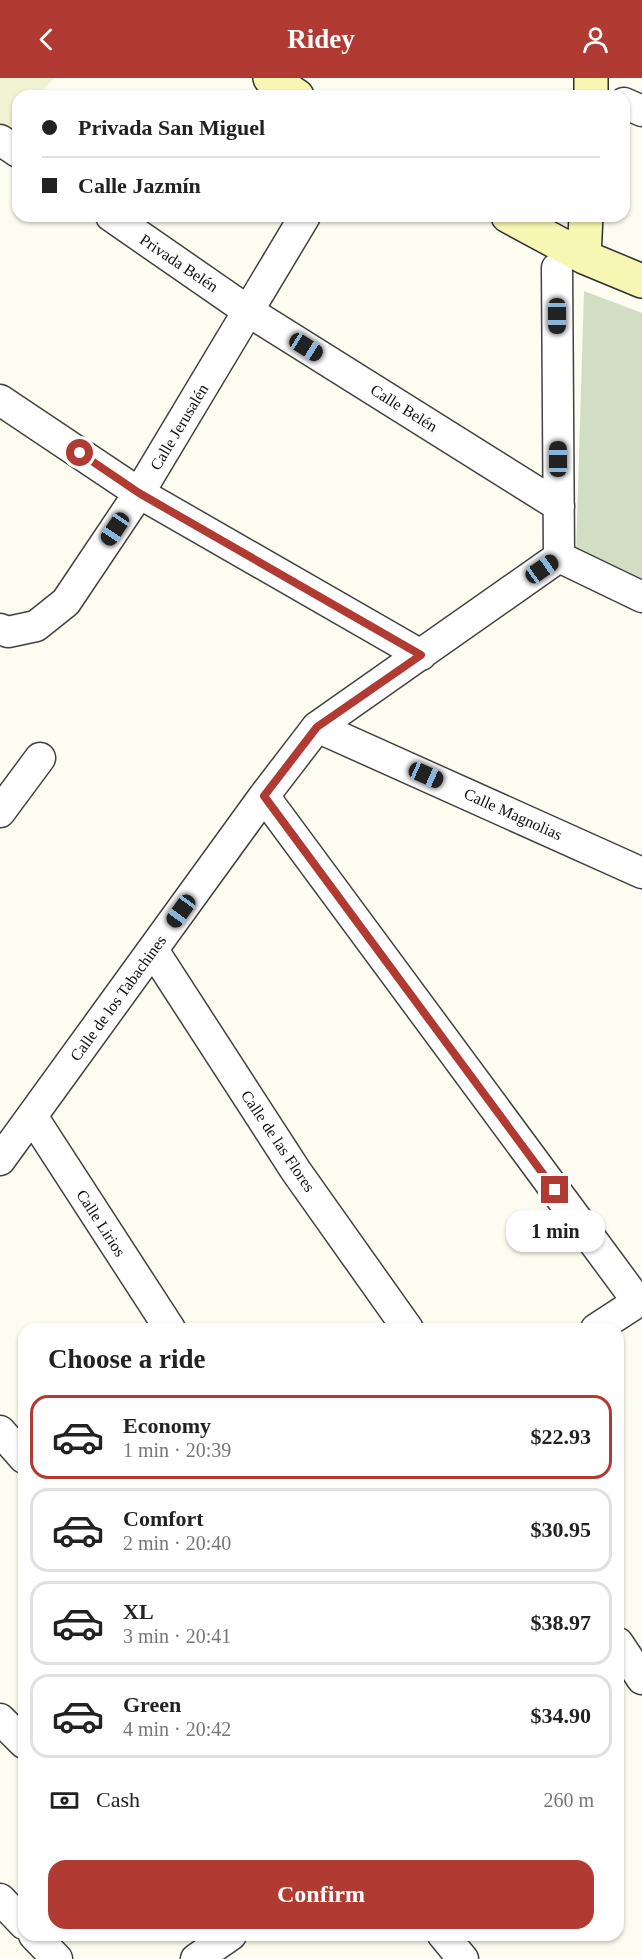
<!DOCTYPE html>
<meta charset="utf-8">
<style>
:root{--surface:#fff;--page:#f6f6f6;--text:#222;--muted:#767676;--line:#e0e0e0;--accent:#b13a33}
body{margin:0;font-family:"Times New Roman",serif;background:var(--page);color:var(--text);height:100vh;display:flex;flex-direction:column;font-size:22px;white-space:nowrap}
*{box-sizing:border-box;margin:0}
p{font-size:20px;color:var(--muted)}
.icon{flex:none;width:33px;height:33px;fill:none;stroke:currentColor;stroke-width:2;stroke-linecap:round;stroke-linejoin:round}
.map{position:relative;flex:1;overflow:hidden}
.side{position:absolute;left:18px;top:1245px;width:606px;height:618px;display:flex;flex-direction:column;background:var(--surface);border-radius:18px;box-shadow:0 2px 4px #0004}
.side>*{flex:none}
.top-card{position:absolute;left:12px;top:12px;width:618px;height:132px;border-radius:18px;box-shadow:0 2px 4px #0004;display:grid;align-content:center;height:132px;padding:0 30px;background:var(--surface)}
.end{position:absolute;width:27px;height:27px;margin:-14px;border:8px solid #b13a33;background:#fff;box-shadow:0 0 0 3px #fff}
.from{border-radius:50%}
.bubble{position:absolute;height:42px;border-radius:18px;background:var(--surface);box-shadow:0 2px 4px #0004;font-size:20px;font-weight:800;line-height:42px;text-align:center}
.car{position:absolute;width:18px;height:36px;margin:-18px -9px;border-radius:8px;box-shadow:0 0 4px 2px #0007;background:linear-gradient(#222 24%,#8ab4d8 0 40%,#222 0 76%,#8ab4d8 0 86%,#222 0)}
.top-card b{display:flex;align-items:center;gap:21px;height:57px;font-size:22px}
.top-card b+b{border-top:2px solid var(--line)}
.top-card i{width:15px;height:15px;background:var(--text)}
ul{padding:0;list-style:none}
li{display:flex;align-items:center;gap:18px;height:84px;margin:0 12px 9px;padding:0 18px;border:3px solid var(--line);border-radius:18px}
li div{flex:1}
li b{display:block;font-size:22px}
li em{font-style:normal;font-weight:800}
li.current{border-color:var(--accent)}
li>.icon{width:54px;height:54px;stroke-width:1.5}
h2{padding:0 30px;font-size:27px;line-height:72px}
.pay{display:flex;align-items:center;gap:15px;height:66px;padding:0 30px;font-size:22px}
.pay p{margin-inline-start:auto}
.primary-button{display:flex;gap:12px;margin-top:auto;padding:12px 30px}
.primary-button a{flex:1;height:69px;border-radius:18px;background:var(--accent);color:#fff;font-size:24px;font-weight:800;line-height:69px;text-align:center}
header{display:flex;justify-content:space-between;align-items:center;height:78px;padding:0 30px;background:var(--accent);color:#fff;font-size:27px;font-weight:800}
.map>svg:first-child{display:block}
.farmland{fill:#f1f1d3}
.cemetery{fill:#d2dec3}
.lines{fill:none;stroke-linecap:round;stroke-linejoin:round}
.street-casing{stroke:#414141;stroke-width:33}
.secondary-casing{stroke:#303030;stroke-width:36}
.street{stroke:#fff;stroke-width:30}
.secondary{stroke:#f7f6b2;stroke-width:33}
.route{stroke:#b13a33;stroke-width:8}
.labels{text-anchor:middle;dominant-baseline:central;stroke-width:6;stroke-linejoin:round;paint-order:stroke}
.street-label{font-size:16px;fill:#0e0e0e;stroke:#fff}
</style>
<header><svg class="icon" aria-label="back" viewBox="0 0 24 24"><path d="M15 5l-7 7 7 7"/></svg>Ridey<svg class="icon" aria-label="person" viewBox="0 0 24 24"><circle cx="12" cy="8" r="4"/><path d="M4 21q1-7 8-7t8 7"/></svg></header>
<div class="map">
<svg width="642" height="1881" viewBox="0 0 642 1881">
<rect width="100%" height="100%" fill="#fdfcf0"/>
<path class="farmland" d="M 0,0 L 54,0 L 37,18 L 18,18 L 18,39 L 0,58 Z"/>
<path class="cemetery" d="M 584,213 L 642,235 L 642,508 L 576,476 Z"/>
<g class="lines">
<g class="street-casing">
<path id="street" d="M 624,25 L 642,33
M 0,62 L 18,74
M 111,138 L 248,233 L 559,428
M 557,190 L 559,479
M 0,322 L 139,415 L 421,577
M 559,479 L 642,519
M 0,551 L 8,554 L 36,548 L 66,524 L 139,415 L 305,138
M 317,649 L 642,795
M 264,718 L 638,1224
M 0,734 L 40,680
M 153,872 L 296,1093 L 408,1251
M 32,1038 L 170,1251
M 0,1082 L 264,718 L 317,649 L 559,479
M 596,1251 L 642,1221
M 0,1353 L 24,1380
M 618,1565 L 642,1601
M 0,1641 L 24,1665
M 0,1821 L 24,1846
M 34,1857 L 57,1881
M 443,1857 L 463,1881
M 196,1881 L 231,1857"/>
</g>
<g class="secondary-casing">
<path id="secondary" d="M 270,0 L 297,18
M 591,0 L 591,18
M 508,138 L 584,179 L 642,203
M 584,179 L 586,138"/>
</g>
<use href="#street" class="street"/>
<use href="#secondary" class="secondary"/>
</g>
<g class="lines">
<path class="route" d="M 80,375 L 139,415 L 421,577 L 317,649 L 264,718 L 555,1112"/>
</g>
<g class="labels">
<g class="street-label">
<text transform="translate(179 185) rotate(34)">Privada Belén</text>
<text transform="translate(404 330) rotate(32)">Calle Belén</text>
<text transform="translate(179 349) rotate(-59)">Calle Jerusalén</text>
<text transform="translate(513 736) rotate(24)">Calle Magnolias</text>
<text transform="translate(118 920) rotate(-54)">Calle de los Tabachines</text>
<text transform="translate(278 1063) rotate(56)">Calle de las Flores</text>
<text transform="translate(101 1145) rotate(57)">Calle Lirios</text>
</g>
</g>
</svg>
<i class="end from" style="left:80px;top:375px"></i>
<i class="end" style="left:555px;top:1112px"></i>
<div class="bubble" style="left:506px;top:1132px;width:99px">1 min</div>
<i class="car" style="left:557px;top:238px;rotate:180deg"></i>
<i class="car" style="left:306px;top:269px;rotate:122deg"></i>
<i class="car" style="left:558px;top:381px;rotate:0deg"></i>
<i class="car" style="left:115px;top:451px;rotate:214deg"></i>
<i class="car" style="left:542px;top:491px;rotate:55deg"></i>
<i class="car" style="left:426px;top:697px;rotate:114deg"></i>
<i class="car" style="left:181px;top:833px;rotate:216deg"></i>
<div class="top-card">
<b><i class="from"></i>Privada San Miguel</b>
<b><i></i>Calle Jazmín</b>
</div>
<section class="side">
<h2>Choose a ride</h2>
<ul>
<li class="current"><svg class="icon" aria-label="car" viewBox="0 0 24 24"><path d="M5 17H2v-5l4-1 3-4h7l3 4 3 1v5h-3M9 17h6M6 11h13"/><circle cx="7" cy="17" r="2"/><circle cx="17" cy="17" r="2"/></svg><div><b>Economy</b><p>1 min · 20:39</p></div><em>$22.93</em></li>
<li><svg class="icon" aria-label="car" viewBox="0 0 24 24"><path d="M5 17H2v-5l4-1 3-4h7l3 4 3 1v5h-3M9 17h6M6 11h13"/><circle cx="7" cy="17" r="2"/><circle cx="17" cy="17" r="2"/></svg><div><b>Comfort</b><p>2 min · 20:40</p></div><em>$30.95</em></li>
<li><svg class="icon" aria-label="car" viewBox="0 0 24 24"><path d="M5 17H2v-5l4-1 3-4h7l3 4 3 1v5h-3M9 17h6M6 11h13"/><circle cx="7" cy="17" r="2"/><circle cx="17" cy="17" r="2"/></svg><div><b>XL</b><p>3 min · 20:41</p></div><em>$38.97</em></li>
<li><svg class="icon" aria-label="car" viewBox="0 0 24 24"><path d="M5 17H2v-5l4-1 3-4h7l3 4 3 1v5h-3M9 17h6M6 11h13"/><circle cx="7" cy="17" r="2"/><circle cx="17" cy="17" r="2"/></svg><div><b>Green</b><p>4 min · 20:42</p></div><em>$34.90</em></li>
</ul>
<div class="pay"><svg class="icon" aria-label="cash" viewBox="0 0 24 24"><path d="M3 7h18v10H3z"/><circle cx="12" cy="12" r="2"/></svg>Cash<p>260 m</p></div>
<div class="primary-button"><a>Confirm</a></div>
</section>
</div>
